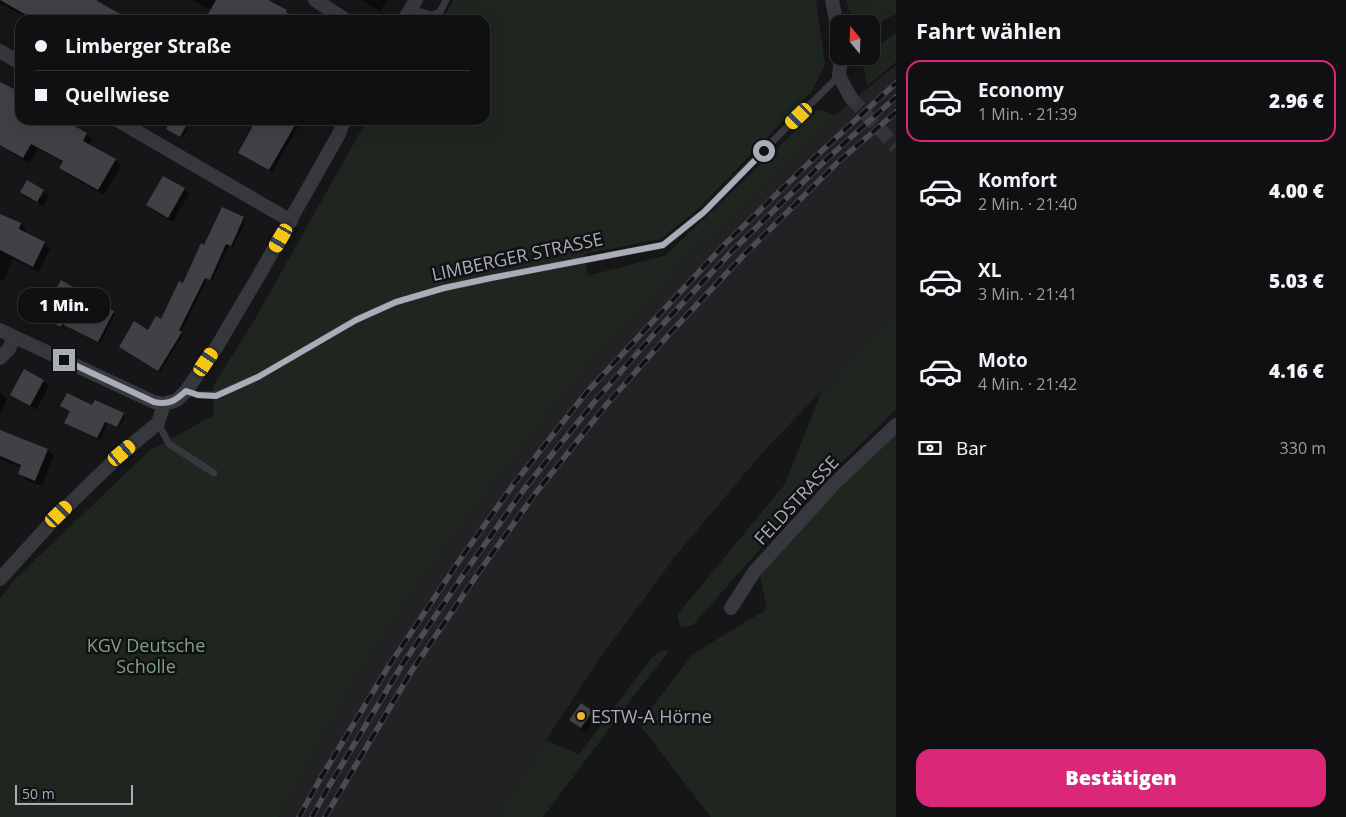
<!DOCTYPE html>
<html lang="de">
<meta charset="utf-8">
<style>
:root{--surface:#101012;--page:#19191b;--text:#f1f3f6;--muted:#9c9d9f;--line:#303032;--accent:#db2777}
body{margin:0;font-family:"Open Sans",sans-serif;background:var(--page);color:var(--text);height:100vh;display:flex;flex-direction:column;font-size:19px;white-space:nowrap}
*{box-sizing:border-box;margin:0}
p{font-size:16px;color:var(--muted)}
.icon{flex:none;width:28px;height:28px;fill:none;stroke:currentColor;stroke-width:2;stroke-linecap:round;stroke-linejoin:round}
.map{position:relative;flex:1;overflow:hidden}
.panel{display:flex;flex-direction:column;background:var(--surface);width:450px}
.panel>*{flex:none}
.guide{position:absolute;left:15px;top:15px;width:475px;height:110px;border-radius:15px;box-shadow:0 5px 20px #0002,0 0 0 1px var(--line);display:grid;align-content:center;height:110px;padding:0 20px;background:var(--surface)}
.needle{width:32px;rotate:341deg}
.fabs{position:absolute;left:830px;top:15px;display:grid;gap:10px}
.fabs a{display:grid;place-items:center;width:50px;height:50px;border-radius:10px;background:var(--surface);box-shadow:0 5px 20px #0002,0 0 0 1px var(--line);font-size:25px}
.scale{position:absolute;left:15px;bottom:12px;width:118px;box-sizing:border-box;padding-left:5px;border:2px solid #a8adb8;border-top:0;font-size:14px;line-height:18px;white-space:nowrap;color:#a8adb8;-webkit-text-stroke:4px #111113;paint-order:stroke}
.end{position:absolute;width:22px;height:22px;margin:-11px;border:6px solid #a8adb8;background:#111;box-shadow:0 0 0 2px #111}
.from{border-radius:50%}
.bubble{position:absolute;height:35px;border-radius:15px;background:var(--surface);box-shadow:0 5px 20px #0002,0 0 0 1px var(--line);font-size:16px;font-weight:800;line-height:35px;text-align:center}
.car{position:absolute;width:15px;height:30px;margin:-15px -8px;border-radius:6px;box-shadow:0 0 4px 1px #0007;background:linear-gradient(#f5c518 24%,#345 0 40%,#f5c518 0 76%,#345 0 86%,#f5c518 0)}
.guide b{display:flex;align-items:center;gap:18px;height:48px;font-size:19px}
.guide b+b{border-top:1px solid var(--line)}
.guide i{width:12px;height:12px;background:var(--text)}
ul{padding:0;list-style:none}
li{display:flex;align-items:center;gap:15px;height:82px;margin:0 10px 8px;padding:0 10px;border:2px solid transparent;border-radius:15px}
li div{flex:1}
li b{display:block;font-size:19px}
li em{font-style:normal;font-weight:800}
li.active{border-color:var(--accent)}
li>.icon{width:45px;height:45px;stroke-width:1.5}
h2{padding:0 20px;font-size:22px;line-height:60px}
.pay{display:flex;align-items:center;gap:12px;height:55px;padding:0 20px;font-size:19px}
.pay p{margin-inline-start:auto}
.action{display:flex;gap:10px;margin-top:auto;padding:10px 20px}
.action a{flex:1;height:58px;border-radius:15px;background:var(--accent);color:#fff;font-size:20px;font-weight:800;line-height:58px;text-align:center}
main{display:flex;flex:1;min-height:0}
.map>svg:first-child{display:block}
.built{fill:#222225}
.green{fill:#1e261f}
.shadow{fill:#0007}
.building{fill:#404145}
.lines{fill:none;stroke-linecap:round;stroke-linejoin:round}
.minor-tunnel{stroke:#333438;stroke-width:14;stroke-dasharray:14 7;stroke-linecap:butt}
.service{stroke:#37383d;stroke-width:7}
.minor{stroke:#37383d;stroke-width:14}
.rail-casing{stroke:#4a4c52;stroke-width:5.5}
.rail{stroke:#111113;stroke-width:4;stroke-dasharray:11;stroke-linecap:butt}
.route{stroke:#a8adb8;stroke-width:6}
.poi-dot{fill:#f2b134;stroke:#111113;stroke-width:2}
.labels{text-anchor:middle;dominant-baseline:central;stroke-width:5;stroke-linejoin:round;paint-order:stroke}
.street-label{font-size:18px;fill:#a8adb8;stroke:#111113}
.park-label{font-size:18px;fill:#7fa381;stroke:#111113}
.poi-label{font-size:18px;fill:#a8adb8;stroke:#111113;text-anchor:start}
</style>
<main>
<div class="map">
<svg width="896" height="817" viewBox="0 0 896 817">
<rect width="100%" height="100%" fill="#161618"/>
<path class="built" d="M 896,65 L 896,316 L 876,334 L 764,451 L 676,555 L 602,655 L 518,782 L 498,817 L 279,817 L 360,670 L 444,548 L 571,385 L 680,266 L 835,115 Z"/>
<path class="green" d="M 454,0 L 816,0 L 825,65 L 812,91 L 698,209 L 661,239 L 584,254 L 588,276 L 666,255 L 818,109 L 835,115 L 680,266 L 571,385 L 444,548 L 360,670 L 279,817 L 0,817 L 0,599 L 14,580 L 149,451 L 214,415 L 213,386 L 255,319 L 367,120 L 485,120 L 485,20 L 442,20 Z
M 846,0 L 896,0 L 896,14 L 871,27 L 871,24 L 853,24 Z
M 896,33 L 896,62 L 867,86 L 862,58 L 865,56 L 871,56 L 871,51 Z
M 896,316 L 896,409 L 830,474 L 752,558 L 693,625 L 680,627 L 677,615 L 785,484 L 821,392 L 876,334 Z
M 896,434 L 896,817 L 711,817 L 639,724 L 693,654 L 767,609 L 760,575 L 840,487 Z
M 660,651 L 669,651 L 643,684 L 543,817 L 498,817 L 518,782 L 546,740 L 579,754 L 652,657 Z"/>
<path class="shadow" d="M 0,0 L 93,0 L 123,20 L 32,20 L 2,4 L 2,5 L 0,4 Z
M 192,0 L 265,0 L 286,11 L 297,20 L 215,20 L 209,14 L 211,10 Z
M 361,0 L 387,0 L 380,11 Z
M 0,83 L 20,94 L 20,120 L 58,120 L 86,134 L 92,140 L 89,146 L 115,160 L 121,166 L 104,195 L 67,174 L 61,168 L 64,163 L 38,149 L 30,163 L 11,153 L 5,147 L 0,138 Z
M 172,120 L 188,129 L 182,138 L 169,131 Z
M 261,120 L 302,120 L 272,172 L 239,153 Z
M 27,181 L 44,191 L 49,196 L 43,206 L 26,197 L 22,192 Z
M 184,189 L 189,194 L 173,222 L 152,210 L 147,205 Z
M 0,215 L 21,224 L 26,230 L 25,233 L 44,243 L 50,249 L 39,272 L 13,259 L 3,281 L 0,280 Z
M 244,218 L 246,220 L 233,247 L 229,246 L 212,281 L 207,279 L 181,333 L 183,335 L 160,372 L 122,349 L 120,347 L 148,331 L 161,321 L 205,247 Z
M 80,293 L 82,295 L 82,296 L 115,314 L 100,343 L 65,325 L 63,328 L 44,319 Z
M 25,371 L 44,381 L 49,386 L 36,410 L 17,399 L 12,394 Z
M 0,393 L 7,399 L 0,415 Z
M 93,406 L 123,414 L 125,416 L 119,429 L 108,423 L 100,440 L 68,424 L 71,412 Z
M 0,431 L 48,450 L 54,456 L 42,486 L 26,480 L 19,473 L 22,468 L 0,459 Z
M 592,712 L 597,717 L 586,732 L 570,720 Z"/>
<path class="building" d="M 0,0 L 97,0 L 97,1 L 131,20 L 101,20 L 90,14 L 86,20 L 35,20 Z
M 216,0 L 268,0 L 287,10 L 286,12 L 301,20 L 218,20 L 208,14 Z
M 0,82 L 20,92 L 20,120 L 64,120 L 87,133 L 83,141 L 116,159 L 98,190 L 59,168 L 63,161 L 31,144 L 23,158 L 0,145 Z
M 171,120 L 176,120 L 186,126 L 180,137 L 166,129 Z
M 256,120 L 298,120 L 269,170 L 238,153 Z
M 163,176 L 185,188 L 168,218 L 146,205 Z
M 27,180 L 44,190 L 37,202 L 20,192 Z
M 222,207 L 244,217 L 231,246 L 226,244 L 210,280 L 205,278 L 179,330 L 182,332 L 158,371 L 119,347 L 134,321 L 148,330 L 156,316 L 161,319 L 179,281 L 183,283 L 201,243 L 204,245 Z
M 0,214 L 21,223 L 19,229 L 45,242 L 33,267 L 0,250 Z
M 61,280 L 81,292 L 80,294 L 114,311 L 98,342 L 62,324 L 61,327 L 40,317 Z
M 24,369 L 44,380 L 30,406 L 10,395 Z
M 67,393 L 92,405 L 95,400 L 124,413 L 117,427 L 105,422 L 97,438 L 64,423 L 70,411 L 60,406 Z
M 0,430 L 48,449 L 35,481 L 18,474 L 21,465 L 0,456 Z
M 581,703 L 593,711 L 581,728 L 569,720 Z"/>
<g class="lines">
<path class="minor-tunnel" d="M 851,98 L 896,147"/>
<path class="service" d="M 411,9 L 431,15 L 440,12 L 446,0
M 186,391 L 198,395 L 216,395 L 258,377 L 356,320 L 396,302 L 444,288 L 491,278 L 663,245 L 704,212 L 775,139 L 839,76
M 158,423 L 169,444 L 214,473"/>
<path class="minor" d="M 315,0 L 346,20
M 832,0 L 839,36
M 404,20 L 416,0
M 0,51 L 20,63
M 841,56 L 839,76 L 851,98
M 117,120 L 291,221
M 0,330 L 154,402 L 164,404 L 177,400 L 186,391 L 216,348 L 262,270 L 339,134 L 344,120
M 0,358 L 9,349 L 14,337
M 0,579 L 59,514 L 122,453 L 158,423 L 164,404
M 731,608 L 754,572 L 835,483 L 896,425"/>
<g class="rail-casing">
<path id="rail" d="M 299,817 L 319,781 L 390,664 L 459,561 L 513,485 L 586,393 L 725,244 L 814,158 L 896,83
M 312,817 L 329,786 L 402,665 L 468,568 L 525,488 L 595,401 L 663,324 L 734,249 L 829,157 L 896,97
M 325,817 L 411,672 L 481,569 L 535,494 L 607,404 L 671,332 L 742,257 L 837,163 L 896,112"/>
</g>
<use href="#rail" class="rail"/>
</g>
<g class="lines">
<path class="route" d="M 64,360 L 154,402 C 169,405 175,401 186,391 L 198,395 L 216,396 L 258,377 L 356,320 L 396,302 L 444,288 L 491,278 L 663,245 L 704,212 L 764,151"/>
</g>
<circle class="poi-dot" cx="581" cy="716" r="5"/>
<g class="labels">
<g class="street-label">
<text transform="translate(517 256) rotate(-12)">LIMBERGER STRASSE</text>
<text transform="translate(796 500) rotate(-47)">FELDSTRASSE</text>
</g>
<g class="park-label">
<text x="146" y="645">KGV Deutsche<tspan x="146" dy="21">Scholle</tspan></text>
</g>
<g class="poi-label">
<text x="591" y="716">ESTW-A Hörne</text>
</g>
</g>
</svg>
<div class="fabs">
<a><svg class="needle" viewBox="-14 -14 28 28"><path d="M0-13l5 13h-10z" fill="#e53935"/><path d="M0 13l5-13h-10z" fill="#9c9d9f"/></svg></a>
</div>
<div class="scale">50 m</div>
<i class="end from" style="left:764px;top:151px"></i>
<i class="end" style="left:64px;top:360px"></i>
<div class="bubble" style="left:18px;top:288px;width:92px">1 Min.</div>
<i class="car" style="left:799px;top:116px;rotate:226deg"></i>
<i class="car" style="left:281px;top:238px;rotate:210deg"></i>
<i class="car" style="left:206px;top:362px;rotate:34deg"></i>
<i class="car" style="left:122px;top:453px;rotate:50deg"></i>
<i class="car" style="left:59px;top:514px;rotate:46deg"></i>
<div class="guide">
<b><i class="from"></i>Limberger Straße</b>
<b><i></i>Quellwiese</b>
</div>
</div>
<section class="panel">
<h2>Fahrt wählen</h2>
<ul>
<li class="active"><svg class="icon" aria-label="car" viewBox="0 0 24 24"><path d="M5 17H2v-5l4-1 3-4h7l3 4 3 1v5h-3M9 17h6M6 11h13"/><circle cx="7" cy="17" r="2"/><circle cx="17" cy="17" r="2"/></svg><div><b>Economy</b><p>1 Min. · 21:39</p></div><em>2.96 €</em></li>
<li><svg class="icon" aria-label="car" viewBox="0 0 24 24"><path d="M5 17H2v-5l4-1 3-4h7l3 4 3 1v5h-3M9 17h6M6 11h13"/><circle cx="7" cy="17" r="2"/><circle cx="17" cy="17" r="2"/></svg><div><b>Komfort</b><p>2 Min. · 21:40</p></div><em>4.00 €</em></li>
<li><svg class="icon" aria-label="car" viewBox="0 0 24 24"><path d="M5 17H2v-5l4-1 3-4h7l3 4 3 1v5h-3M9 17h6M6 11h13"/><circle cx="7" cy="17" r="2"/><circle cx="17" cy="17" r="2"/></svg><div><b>XL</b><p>3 Min. · 21:41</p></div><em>5.03 €</em></li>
<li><svg class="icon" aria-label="car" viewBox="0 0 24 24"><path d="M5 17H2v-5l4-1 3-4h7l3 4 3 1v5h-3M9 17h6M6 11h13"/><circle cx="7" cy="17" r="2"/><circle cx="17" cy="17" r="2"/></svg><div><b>Moto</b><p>4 Min. · 21:42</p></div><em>4.16 €</em></li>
</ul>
<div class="pay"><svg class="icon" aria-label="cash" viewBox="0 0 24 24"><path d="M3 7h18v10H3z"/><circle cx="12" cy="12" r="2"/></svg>Bar<p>330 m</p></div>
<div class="action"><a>Bestätigen</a></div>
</section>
</main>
